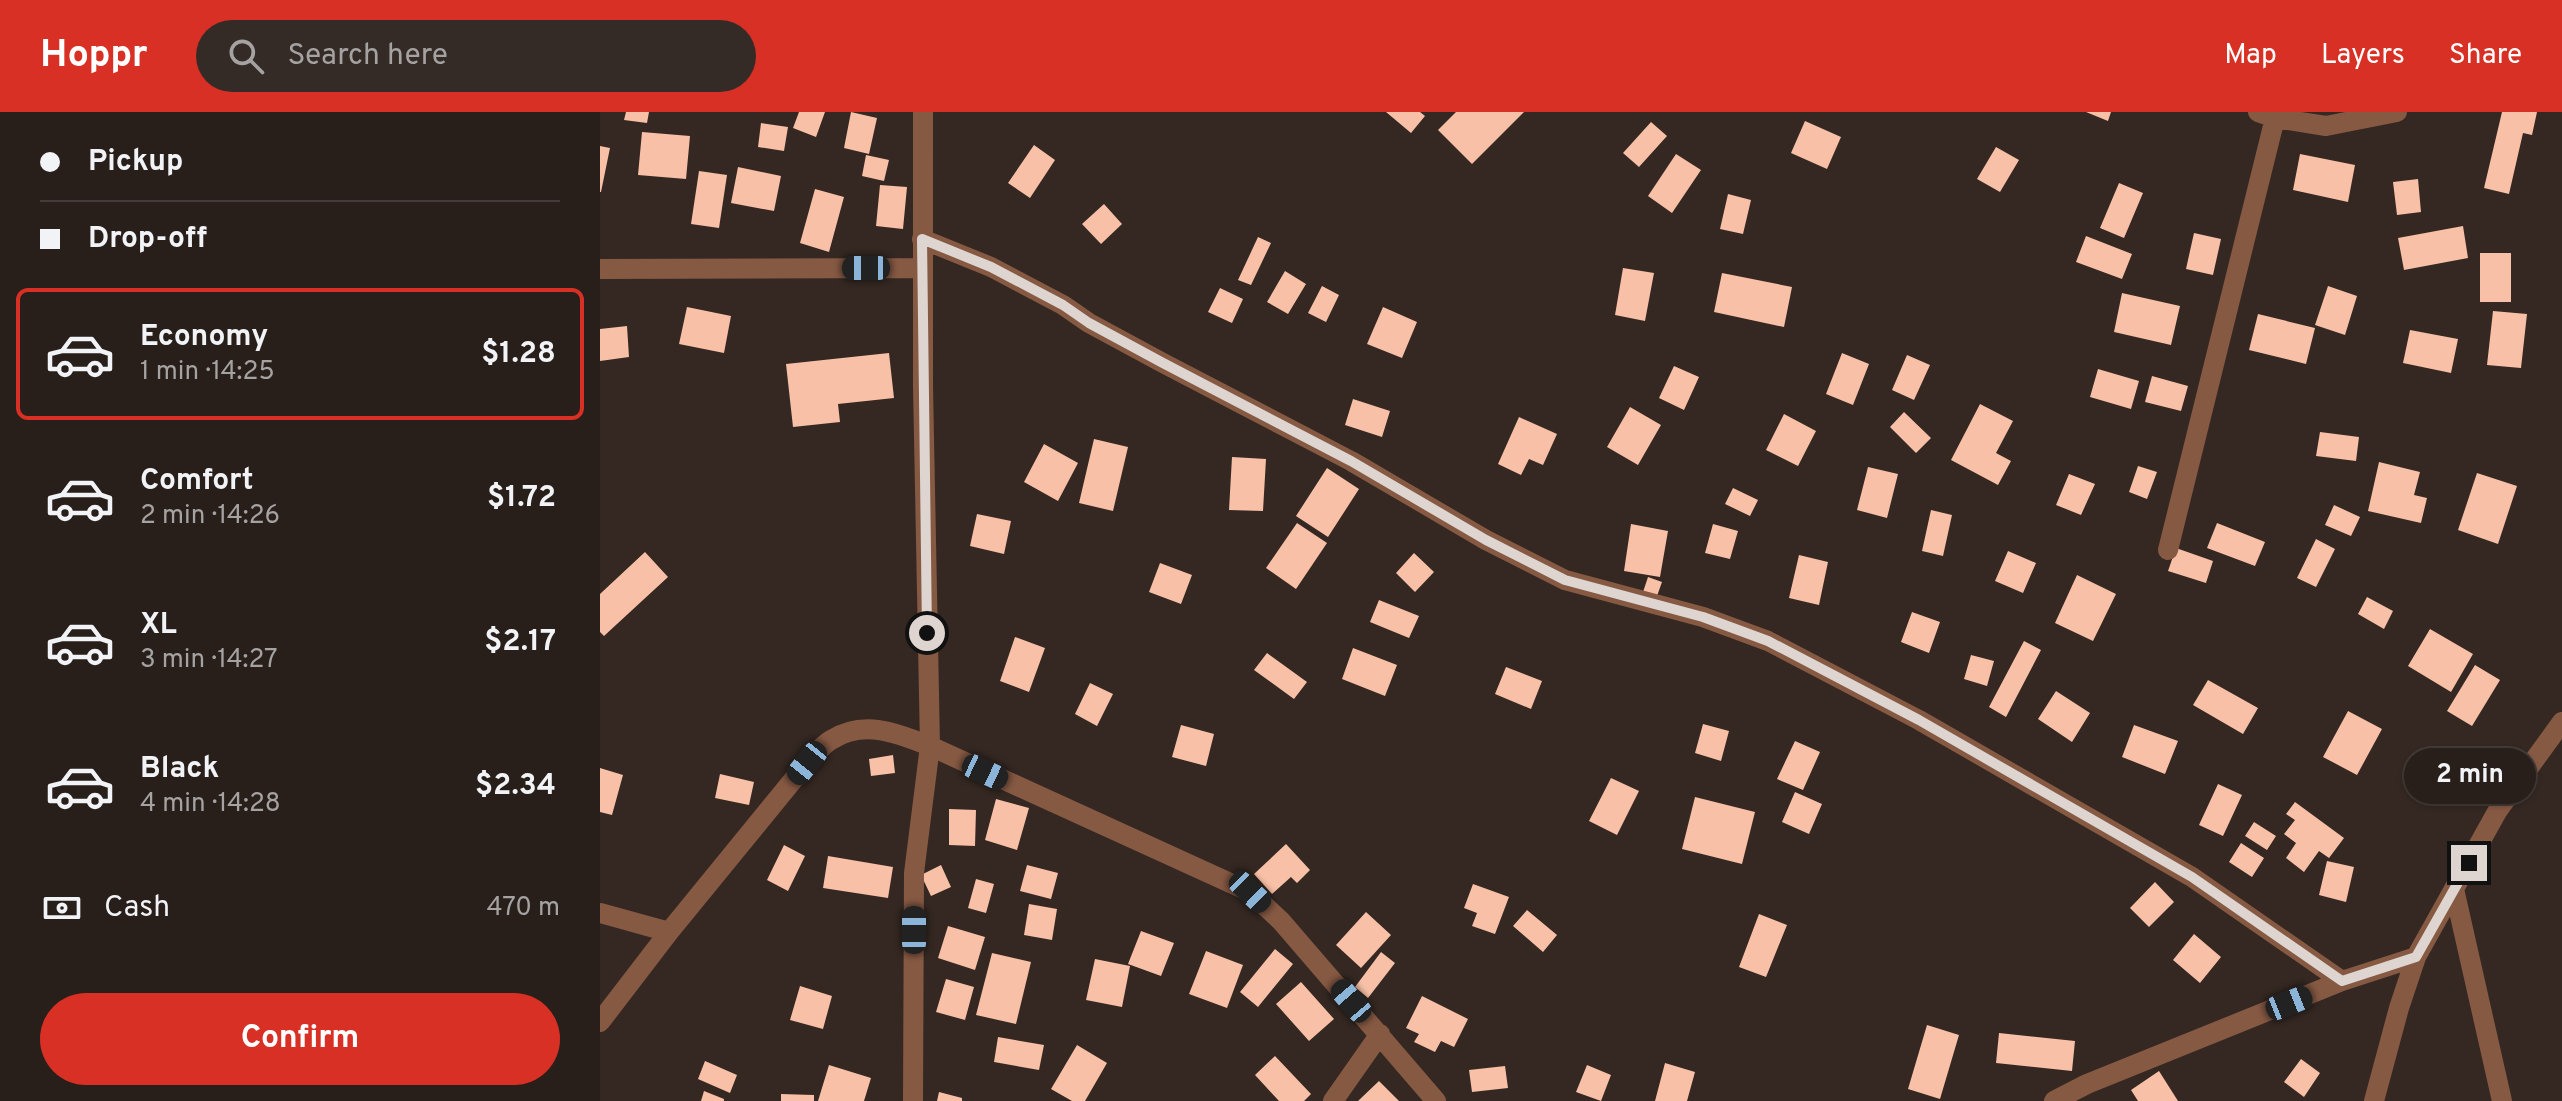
<!DOCTYPE html>
<meta charset="utf-8">
<style>
:root{--surface:#281e1a;--page:#342b27;--text:#f1f3f6;--muted:#a5a2a2;--line:#443c39;--accent:#d93025}
body{margin:0;font-family:Overpass,sans-serif;background:var(--page);color:var(--text);height:100vh;display:flex;flex-direction:column;font-size:30px;white-space:nowrap}
*{box-sizing:border-box;margin:0}
p{font-size:26px;color:var(--muted)}
.icon{flex:none;width:44px;height:44px;fill:none;stroke:currentColor;stroke-width:2;stroke-linecap:round;stroke-linejoin:round}
.map{position:relative;flex:1;overflow:hidden}
.panel{display:flex;flex-direction:column;background:var(--surface);width:600px}
.panel>*{flex:none}
.guide{display:grid;align-content:center;height:176px;padding:0 40px;background:var(--surface)}
.end{position:absolute;width:36px;height:36px;margin:-18px;border:10px solid #ded5d0;background:#111;box-shadow:0 0 0 4px #111}
.from{border-radius:50%}
.bubble{position:absolute;height:56px;border-radius:28px;background:var(--surface);box-shadow:0 2px 6px #0004,0 0 0 2px var(--line);font-size:26px;font-weight:700;line-height:56px;text-align:center}
.car{position:absolute;width:24px;height:48px;margin:-24px -12px;border-radius:10px;box-shadow:0 0 6px 2px #0007;background:linear-gradient(#222 24%,#8ab4d8 0 40%,#222 0 76%,#8ab4d8 0 86%,#222 0)}
.guide b{display:flex;align-items:center;gap:28px;height:76px;font-size:30px}
.guide b+b{border-top:2px solid var(--line)}
.guide i{width:20px;height:20px;background:var(--text)}
ul{padding:0;list-style:none}
li{display:flex;align-items:center;gap:24px;height:132px;margin:0 16px 12px;padding:0 24px;border:4px solid transparent;border-radius:12px}
li div{flex:1}
li b{display:block;font-size:30px}
li em{font-style:normal;font-weight:700}
li.current{border-color:var(--accent)}
li>.icon{width:72px;height:72px;stroke-width:1.5}
.pay{display:flex;align-items:center;gap:20px;height:88px;padding:0 40px;font-size:30px}
.pay p{margin-inline-start:auto}
.cta{display:flex;gap:16px;margin-top:auto;padding:16px 40px}
.cta a{flex:1;height:92px;border-radius:48px;background:var(--accent);color:#fff;font-size:32px;font-weight:700;line-height:92px;text-align:center}
header{display:flex;align-items:center;gap:48px;box-sizing:border-box;height:112px;padding:0 40px;background:var(--accent);color:#fff}
header strong{font-size:38px}
nav{display:flex;gap:44px;margin-inline-start:auto;font-size:28px}
.search{width:560px;height:72px;background:var(--page);display:flex;align-items:center;gap:20px;box-sizing:border-box;padding:0 28px;border-radius:44px;color:var(--muted);font-size:30px}
main{display:flex;flex:1;min-height:0}
.map>svg:first-child{display:block}
.building{fill:#f8c0a6}
.lines{fill:none;stroke-linecap:round;stroke-linejoin:round}
.minor{stroke:#865943;stroke-width:20}
.route{stroke:#ded5d0;stroke-width:10}
</style>
<header>
<strong>Hoppr</strong>
<div class="search"><svg class="icon" aria-label="search" viewBox="0 0 24 24"><circle cx="10" cy="10" r="6"/><path d="M15 15l6 6"/></svg>Search here</div>
<nav><a>Map</a><a>Layers</a><a>Share</a></nav>
</header>
<main>
<section class="panel">
<div class="guide">
<b><i class="from"></i>Pickup</b>
<b><i></i>Drop-off</b>
</div>
<ul>
<li class="current"><svg class="icon" aria-label="car" viewBox="0 0 24 24"><path d="M5 17H2v-5l4-1 3-4h7l3 4 3 1v5h-3M9 17h6M6 11h13"/><circle cx="7" cy="17" r="2"/><circle cx="17" cy="17" r="2"/></svg><div><b>Economy</b><p>1 min · 14:25</p></div><em>$1.28</em></li>
<li><svg class="icon" aria-label="car" viewBox="0 0 24 24"><path d="M5 17H2v-5l4-1 3-4h7l3 4 3 1v5h-3M9 17h6M6 11h13"/><circle cx="7" cy="17" r="2"/><circle cx="17" cy="17" r="2"/></svg><div><b>Comfort</b><p>2 min · 14:26</p></div><em>$1.72</em></li>
<li><svg class="icon" aria-label="car" viewBox="0 0 24 24"><path d="M5 17H2v-5l4-1 3-4h7l3 4 3 1v5h-3M9 17h6M6 11h13"/><circle cx="7" cy="17" r="2"/><circle cx="17" cy="17" r="2"/></svg><div><b>XL</b><p>3 min · 14:27</p></div><em>$2.17</em></li>
<li><svg class="icon" aria-label="car" viewBox="0 0 24 24"><path d="M5 17H2v-5l4-1 3-4h7l3 4 3 1v5h-3M9 17h6M6 11h13"/><circle cx="7" cy="17" r="2"/><circle cx="17" cy="17" r="2"/></svg><div><b>Black</b><p>4 min · 14:28</p></div><em>$2.34</em></li>
</ul>
<div class="pay"><svg class="icon" aria-label="cash" viewBox="0 0 24 24"><path d="M3 7h18v10H3z"/><circle cx="12" cy="12" r="2"/></svg>Cash<p>470 m</p></div>
<div class="cta"><a>Confirm</a></div>
</section>
<div class="map">
<svg width="1962" height="989" viewBox="0 0 1962 989">
<rect width="100%" height="100%" fill="#352822"/>
<path class="building" d="M 26,0 L 49,0 L 47,11 L 24,8 Z
M 199,0 L 225,0 L 216,25 L 193,16 Z
M 251,0 L 277,6 L 269,42 L 244,36 Z
M 786,0 L 820,0 L 825,4 L 811,21 Z
M 856,0 L 924,0 L 872,52 L 838,18 Z
M 1486,0 L 1511,0 L 1508,9 Z
M 1902,0 L 1937,0 L 1932,23 L 1923,21 L 1909,82 L 1884,76 Z
M 1205,9 L 1241,25 L 1227,57 L 1191,41 Z
M 1051,10 L 1067,24 L 1039,55 L 1023,41 Z
M 161,11 L 188,15 L 184,39 L 158,35 Z
M 42,20 L 90,24 L 86,67 L 38,63 Z
M 434,33 L 455,48 L 430,86 L 408,71 Z
M 0,34 L 10,36 L 1,80 L 0,80 Z
M 1396,35 L 1419,48 L 1400,80 L 1377,67 Z
M 1076,42 L 1101,58 L 1072,101 L 1048,84 Z
M 1700,42 L 1755,53 L 1748,90 L 1693,78 Z
M 266,43 L 289,48 L 284,69 L 262,64 Z
M 138,55 L 181,64 L 174,99 L 131,91 Z
M 99,59 L 127,63 L 119,116 L 91,112 Z
M 1818,67 L 1821,100 L 1797,103 L 1793,70 Z
M 1519,71 L 1543,81 L 1524,126 L 1500,116 Z
M 280,73 L 307,75 L 303,117 L 276,114 Z
M 215,77 L 244,85 L 229,140 L 200,131 Z
M 1128,82 L 1151,88 L 1143,122 L 1120,117 Z
M 504,92 L 522,112 L 501,132 L 482,112 Z
M 1863,114 L 1868,146 L 1804,158 L 1798,126 Z
M 1594,121 L 1621,127 L 1613,163 L 1586,157 Z
M 1486,124 L 1532,142 L 1522,167 L 1476,150 Z
M 658,125 L 671,131 L 651,173 L 638,168 Z
M 1880,141 L 1911,141 L 1911,190 L 1880,190 Z
M 1023,156 L 1054,161 L 1045,209 L 1015,203 Z
M 685,159 L 706,172 L 688,202 L 667,190 Z
M 1122,161 L 1192,175 L 1184,215 L 1114,200 Z
M 722,174 L 739,183 L 726,210 L 708,201 Z
M 1728,174 L 1757,184 L 1745,223 L 1715,213 Z
M 620,176 L 643,187 L 632,211 L 608,200 Z
M 1522,181 L 1580,194 L 1571,233 L 1514,220 Z
M 87,195 L 131,204 L 124,241 L 79,232 Z
M 783,195 L 817,210 L 802,246 L 767,232 Z
M 1893,199 L 1927,202 L 1921,256 L 1887,253 Z
M 1658,202 L 1715,216 L 1706,252 L 1649,238 Z
M 27,214 L 29,245 L 0,249 L 0,217 Z
M 1810,218 L 1858,227 L 1851,261 L 1803,251 Z
M 289,241 L 294,286 L 238,292 L 240,310 L 193,315 L 186,252 Z
M 1242,241 L 1269,252 L 1253,293 L 1226,282 Z
M 1307,243 L 1330,253 L 1314,288 L 1292,278 Z
M 1074,254 L 1099,265 L 1084,298 L 1059,286 Z
M 1498,257 L 1539,269 L 1531,297 L 1490,285 Z
M 1552,264 L 1588,274 L 1581,299 L 1545,290 Z
M 753,287 L 790,299 L 782,325 L 745,313 Z
M 1380,292 L 1413,309 L 1396,341 L 1411,349 L 1398,373 L 1351,348 Z
M 1030,295 L 1061,313 L 1038,353 L 1007,335 Z
M 1304,300 L 1331,326 L 1316,341 L 1290,315 Z
M 1184,302 L 1216,319 L 1198,354 L 1166,338 Z
M 919,305 L 957,322 L 943,353 L 929,347 L 921,363 L 898,352 Z
M 1720,320 L 1759,325 L 1756,349 L 1716,344 Z
M 494,327 L 528,335 L 513,399 L 479,391 Z
M 444,332 L 478,351 L 458,389 L 424,370 Z
M 632,345 L 666,347 L 663,399 L 629,398 Z
M 1779,350 L 1820,360 L 1814,383 L 1827,386 L 1821,411 L 1768,399 Z
M 1538,354 L 1557,360 L 1547,387 L 1529,380 Z
M 1268,355 L 1298,362 L 1287,406 L 1257,398 Z
M 727,356 L 759,377 L 728,425 L 696,404 Z
M 1877,361 L 1917,374 L 1898,432 L 1858,418 Z
M 1469,362 L 1495,372 L 1481,403 L 1456,393 Z
M 1133,376 L 1158,388 L 1150,404 L 1125,392 Z
M 1734,393 L 1760,405 L 1751,424 L 1725,413 Z
M 1331,398 L 1352,403 L 1343,444 L 1322,439 Z
M 377,402 L 411,409 L 404,442 L 370,434 Z
M 697,411 L 727,431 L 696,477 L 666,456 Z
M 1617,411 L 1665,430 L 1655,454 L 1607,436 Z
M 1031,412 L 1068,419 L 1060,465 L 1024,459 Z
M 1113,412 L 1138,419 L 1130,447 L 1105,441 Z
M 1716,427 L 1735,437 L 1716,475 L 1697,466 Z
M 1576,436 L 1613,449 L 1606,471 L 1568,459 Z
M 1408,439 L 1436,451 L 1423,481 L 1395,469 Z
M 45,440 L 68,465 L 4,524 L 0,520 L 0,482 Z
M 814,441 L 834,460 L 815,480 L 796,461 Z
M 1199,443 L 1228,450 L 1219,493 L 1189,486 Z
M 560,451 L 592,463 L 581,492 L 549,480 Z
M 1477,463 L 1516,482 L 1493,529 L 1455,511 Z
M 1048,465 L 1062,470 L 1057,484 L 1043,480 Z
M 1767,485 L 1793,499 L 1784,517 L 1758,502 Z
M 779,488 L 819,504 L 809,526 L 770,510 Z
M 1312,500 L 1340,510 L 1329,541 L 1301,530 Z
M 1830,517 L 1873,542 L 1851,580 L 1808,554 Z
M 415,525 L 445,536 L 429,580 L 400,569 Z
M 1424,529 L 1441,538 L 1406,605 L 1389,595 Z
M 753,536 L 797,553 L 785,584 L 742,567 Z
M 667,541 L 707,570 L 694,587 L 654,558 Z
M 1371,543 L 1394,549 L 1387,574 L 1364,567 Z
M 1875,553 L 1900,568 L 1872,614 L 1847,599 Z
M 906,555 L 942,569 L 931,597 L 895,582 Z
M 1608,568 L 1658,596 L 1643,622 L 1593,593 Z
M 490,571 L 513,582 L 497,614 L 475,602 Z
M 1456,579 L 1490,601 L 1472,630 L 1438,607 Z
M 1748,599 L 1782,617 L 1757,663 L 1723,645 Z
M 1103,612 L 1129,619 L 1121,649 L 1095,641 Z
M 581,613 L 614,622 L 606,654 L 572,645 Z
M 1534,613 L 1578,629 L 1565,662 L 1522,645 Z
M 1195,629 L 1220,640 L 1203,678 L 1177,667 Z
M 293,643 L 295,661 L 271,664 L 269,647 Z
M 0,656 L 23,663 L 12,703 L 0,700 Z
M 120,662 L 154,670 L 149,693 L 115,686 Z
M 1011,666 L 1039,679 L 1017,723 L 989,709 Z
M 1618,672 L 1642,683 L 1623,724 L 1599,713 Z
M 1195,680 L 1222,692 L 1209,722 L 1182,710 Z
M 1095,685 L 1155,700 L 1142,752 L 1082,737 Z
M 396,687 L 429,696 L 417,738 L 385,728 Z
M 1695,690 L 1744,726 L 1729,746 L 1719,739 L 1704,760 L 1686,746 L 1696,731 L 1684,722 L 1695,708 L 1686,702 Z
M 349,697 L 376,698 L 375,734 L 349,733 Z
M 1654,710 L 1676,724 L 1667,738 L 1645,724 Z
M 1641,731 L 1664,746 L 1652,765 L 1629,750 Z
M 686,732 L 710,758 L 697,771 L 691,765 L 672,782 L 654,762 Z
M 184,733 L 205,744 L 188,779 L 167,768 Z
M 228,744 L 293,755 L 288,786 L 223,776 Z
M 1727,749 L 1754,755 L 1746,790 L 1719,783 Z
M 341,753 L 351,775 L 331,784 L 321,763 Z
M 427,753 L 458,761 L 451,787 L 420,779 Z
M 376,767 L 394,772 L 386,801 L 368,796 Z
M 1555,770 L 1574,790 L 1549,815 L 1530,796 Z
M 873,772 L 909,785 L 895,822 L 872,814 L 877,801 L 864,796 Z
M 429,792 L 457,797 L 452,828 L 424,823 Z
M 927,798 L 957,823 L 943,840 L 913,814 Z
M 766,800 L 791,823 L 761,856 L 736,833 Z
M 1159,802 L 1187,813 L 1166,865 L 1139,855 Z
M 348,814 L 385,825 L 375,858 L 338,846 Z
M 541,819 L 574,831 L 561,864 L 528,852 Z
M 1594,822 L 1621,845 L 1600,871 L 1573,848 Z
M 675,837 L 693,852 L 658,895 L 640,880 Z
M 606,839 L 643,853 L 627,896 L 589,882 Z
M 781,840 L 795,851 L 768,886 L 755,875 Z
M 392,841 L 431,850 L 416,912 L 376,903 Z
M 495,847 L 530,854 L 522,895 L 486,888 Z
M 346,867 L 374,875 L 365,908 L 336,900 Z
M 701,870 L 734,907 L 709,929 L 676,892 Z
M 200,874 L 232,884 L 223,917 L 190,908 Z
M 822,884 L 868,907 L 854,935 L 841,929 L 835,940 L 814,930 L 819,922 L 806,916 Z
M 1327,913 L 1359,923 L 1340,987 L 1308,977 Z
M 1399,921 L 1475,929 L 1472,959 L 1396,951 Z
M 398,925 L 444,933 L 439,958 L 394,950 Z
M 477,933 L 507,951 L 485,989 L 472,989 L 451,977 Z
M 675,944 L 711,982 L 704,989 L 679,989 L 655,963 Z
M 1701,947 L 1720,961 L 1704,985 L 1684,970 Z
M 105,949 L 137,963 L 130,981 L 98,967 Z
M 1065,951 L 1095,960 L 1087,989 L 1055,989 Z
M 229,953 L 271,966 L 264,989 L 218,989 Z
M 987,953 L 1011,963 L 1001,989 L 976,980 Z
M 905,954 L 908,976 L 872,980 L 869,958 Z
M 1559,959 L 1578,989 L 1538,989 L 1531,978 Z
M 779,969 L 799,989 L 758,989 Z
M 104,979 L 124,987 L 124,989 L 101,989 Z
M 339,980 L 362,986 L 362,989 L 337,989 Z
M 181,982 L 214,983 L 214,989 L 181,989 Z"/>
<g class="lines">
<path class="minor" d="M 1658,0 L 1675,6 L 1726,14 L 1797,0
M 322,127 L 391,155 L 463,193 L 489,211 L 563,251 L 751,349 L 886,428 L 965,468 L 1103,505 L 1168,529 L 1319,608 L 1592,765 L 1742,869 L 1816,845
M 0,157 L 323,156
M 1568,438 L 1675,6
M 1854,777 L 1902,989
M 0,801 L 69,820
M 0,910 L 69,820 L 207,651 C 214,644 222,633 231,628 C 264,607 297,621 330,634 L 650,780 L 681,809 L 836,989
M 313,989 L 314,761 L 330,634 L 323,274 L 323,0
M 733,989 L 780,922
M 1454,989 L 1487,972 L 1742,869
M 1774,989 L 1799,896 L 1816,845 L 1898,698 L 1962,610"/>
</g>
<g class="lines">
<path class="route" d="M 327,521 L 322,127 L 391,155 L 463,193 L 489,211 L 563,251 L 751,349 L 886,428 L 965,468 L 1103,505 L 1168,529 L 1319,608 L 1592,765 L 1742,869 L 1816,845 L 1869,751"/>
</g>
</svg>
<i class="end from" style="left:327px;top:521px"></i>
<i class="end" style="left:1869px;top:751px"></i>
<div class="bubble" style="left:1804px;top:636px;width:132px">2 min</div>
<i class="car" style="left:266px;top:156px;rotate:270deg"></i>
<i class="car" style="left:207px;top:651px;rotate:219deg"></i>
<i class="car" style="left:385px;top:660px;rotate:115deg"></i>
<i class="car" style="left:650px;top:780px;rotate:134deg"></i>
<i class="car" style="left:314px;top:818px;rotate:0deg"></i>
<i class="car" style="left:751px;top:889px;rotate:319deg"></i>
<i class="car" style="left:1689px;top:891px;rotate:68deg"></i>
</div>
</main>
